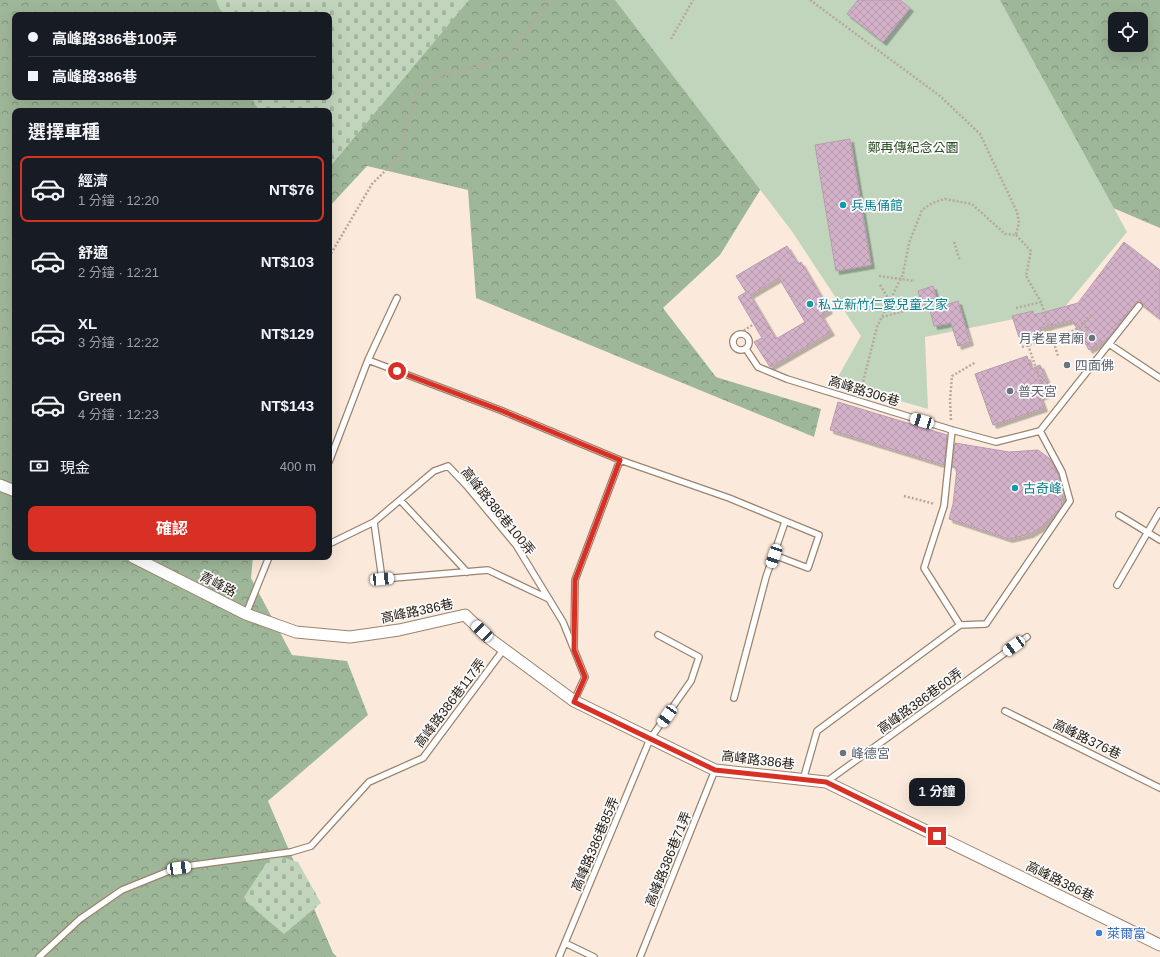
<!DOCTYPE html>
<html lang="zh-TW">
<meta charset="utf-8">
<style>
:root{--surface:#171b24;--page:#20242c;--text:#f1f3f6;--muted:#9ea1a6;--line:#363941;--accent:#d93025}
body{margin:0;font-family:Arial,"Noto Sans TC",sans-serif;background:var(--page);color:var(--text);height:100vh;display:flex;flex-direction:column;font-size:15px;white-space:nowrap}
*{box-sizing:border-box;margin:0}
p{font-size:13px;color:var(--muted)}
.icon{flex:none;width:22px;height:22px;fill:none;stroke:currentColor;stroke-width:2;stroke-linecap:round;stroke-linejoin:round}
.map{position:relative;flex:1;overflow:hidden}
.panel{position:absolute;left:12px;top:108px;width:320px;height:452px;display:flex;flex-direction:column;background:var(--surface);border-radius:8px;box-shadow:0 4px 16px #0002}
.panel>*{flex:none}
.banner{position:absolute;left:12px;top:12px;width:320px;height:88px;border-radius:8px;box-shadow:0 4px 16px #0002;display:grid;align-content:center;height:88px;padding:0 16px;background:var(--surface)}
.tools{position:absolute;left:1108px;top:12px;display:grid;gap:8px}
.tools a{display:grid;place-items:center;width:40px;height:40px;border-radius:8px;background:var(--surface);box-shadow:0 4px 16px #0002;font-size:20px}
.end{position:absolute;width:18px;height:18px;margin:-9px;border:5px solid #d93025;background:#fff;box-shadow:0 0 0 2px #fff}
.from{border-radius:50%}
.bubble{position:absolute;height:28px;border-radius:8px;background:var(--surface);box-shadow:0 4px 16px #0002;font-size:13px;font-weight:700;line-height:28px;text-align:center}
.car{position:absolute;width:12px;height:24px;margin:-12px -6px;border-radius:5px;box-shadow:0 0 3px 1px #0007;background:linear-gradient(#fff 24%,#345 0 40%,#fff 0 76%,#345 0 86%,#fff 0)}
.banner b{display:flex;align-items:center;gap:14px;height:38px;font-size:15px}
.banner b+b{border-top:1px solid var(--line)}
.banner i{width:10px;height:10px;background:var(--text)}
ul{padding:0;list-style:none}
li{display:flex;align-items:center;gap:12px;height:66px;margin:0 8px 6px;padding:0 8px;border:2px solid transparent;border-radius:8px}
li div{flex:1}
li b{display:block;font-size:15px}
li em{font-style:normal;font-weight:700}
li.active{border-color:var(--accent)}
li>.icon{width:36px;height:36px;stroke-width:1.5}
h2{padding:0 16px;font-size:18px;line-height:48px}
.pay{display:flex;align-items:center;gap:10px;height:44px;padding:0 16px;font-size:15px}
.pay p{margin-inline-start:auto}
.button{display:flex;gap:8px;margin-top:auto;padding:8px 16px}
.button a{flex:1;height:46px;border-radius:8px;background:var(--accent);color:#fff;font-size:16px;font-weight:700;line-height:46px;text-align:center}
.map>svg:first-child{display:block}
.forest{fill:url(#forest-crowns);fill-rule:evenodd}
.cemetery{fill:url(#cemetery-stones)}
.green{fill:#c0d5bc}
.building{fill:url(#building-cross-hatch);stroke:#b89bb0;fill-rule:evenodd;filter:url(#shadow)}
.lines{fill:none;stroke-linecap:round;stroke-linejoin:round}
.service-casing{stroke:#9b836c;stroke-width:8}
.minor-casing{stroke:#9b836c;stroke-width:13}
.path{stroke:#b7a89b;stroke-width:2.5;stroke-dasharray:2 2;stroke-linecap:butt}
.service{stroke:#fff;stroke-width:5.5}
.minor{stroke:#fff;stroke-width:11}
.route{stroke:#d93025;stroke-width:5}
.culture-dot{fill:#0f9aa8;stroke:#fbfbfb;stroke-width:1.5}
.worship-dot{fill:#6b7280;stroke:#fbfbfb;stroke-width:1.5}
.shop-dot{fill:#3f7fe0;stroke:#fbfbfb;stroke-width:1.5}
.labels{text-anchor:middle;dominant-baseline:central;stroke-width:3.5;stroke-linejoin:round;paint-order:stroke}
.park-label{font-size:13px;fill:#2a4d23;stroke:#fbfbfb}
.culture-label{font-size:13px;fill:#0d838f;stroke:#fbfbfb;text-anchor:start}
.worship-label{font-size:13px;fill:#5b616d;stroke:#fbfbfb;text-anchor:start}
.street-label{font-size:13px;fill:#241a11;stroke:#fbfbfb}
.shop-label{font-size:13px;fill:#366cbe;stroke:#fbfbfb;text-anchor:start}
</style>
<div class="map">
<svg width="1160" height="957" viewBox="0 0 1160 957">
<defs>
<pattern id="forest-crowns" width="20" height="18" patternUnits="userSpaceOnUse"><rect width="20" height="18" fill="#9fb799"/><path d="M2 6a3 3 0 1 1 6 0M12 15a3 3 0 1 1 6 0" fill="none" stroke="#81947b"/></pattern>
<pattern id="cemetery-stones" width="16" height="16" patternUnits="userSpaceOnUse"><rect width="16" height="16" fill="#c0d5bc"/><path d="M2 7V4a2 2 0 0 1 4 0v3zM10 15v-3a2 2 0 0 1 4 0v3z" fill="#a5b6a1"/></pattern>
<pattern id="building-cross-hatch" width="8" height="8" patternUnits="userSpaceOnUse"><rect width="8" height="8" fill="#d3b2c9"/><path d="M0 0l8 8M0 8l8-8" fill="none" stroke="#b598ac"/></pattern>
<filter id="shadow"><feDropShadow dx="3.5" dy="3.5" stdDeviation="0" flood-color="#0004"/></filter>
</defs>
<rect width="100%" height="100%" fill="#fbeadb"/>
<path class="forest" d="M 0,0 L 1160,0 L 1160,228 L 825,85 L 720,255 L 663,308 L 716,377 L 821,409 L 814,437 L 476,298 L 468,190 L 367,166 L 329,207 L 329,111 L 15,111 L 15,557 L 253,557 L 251,578 L 292,655 L 347,661 L 368,715 L 268,801 L 333,953 L 337,957 L 0,957 ZM 15,15 L 329,15 L 329,97 L 15,97 ZM 1115,19 L 1141,19 L 1141,45 L 1115,45 Z"/>
<path class="cemetery" d="M 216,0 L 469,0 L 329,168 L 329,111 L 259,111 L 251,97 L 329,97 L 329,15 L 222,15 Z
M 272,854 L 298,862 L 321,903 L 284,934 L 243,899 Z"/>
<path class="green" d="M 615,0 L 1000,0 L 1127,232 L 1063,309 L 925,337 L 928,409 L 835,382 L 861,336 L 791,230 Z"/>
<path class="building" d="M 858,0 L 900,0 L 910,8 L 883,42 L 847,14 Z
M 850,139 L 871,265 L 836,271 L 815,145 Z
M 1124,242 L 1160,270 L 1160,319 L 1137,301 L 1107,339 L 1089,350 L 1072,320 L 1038,329 L 1039,331 L 1019,337 L 1012,316 L 1033,311 L 1034,315 L 1078,303 Z
M 787,246 L 798,264 L 801,262 L 829,310 L 821,315 L 831,332 L 770,367 L 754,342 L 762,338 L 738,297 L 746,292 L 736,276 ZM 779,278 L 805,322 L 776,339 L 750,295 Z
M 933,286 L 936,298 L 921,301 L 918,291 Z
M 958,301 L 970,342 L 958,346 L 951,323 L 934,326 L 930,310 Z
M 1027,356 L 1031,369 L 1040,365 L 1052,392 L 1040,397 L 1044,408 L 993,425 L 975,374 Z
M 838,402 L 947,435 L 944,465 L 830,430 Z
M 955,443 L 1009,452 L 1038,450 L 1049,458 L 1058,474 L 1063,493 L 1061,507 L 1040,528 L 1030,534 L 1009,539 L 949,519 L 953,504 L 957,469 L 952,467 Z"/>
<g class="lines">
<g class="service-casing">
<path id="service" d="M733 342a8 8 0 1 1 16 0a8 8 0 1 1-16 0Z
M 1109,344 L 1160,378
M 746,349 L 758,367 L 787,379 L 952,430 L 996,442 L 1040,431 L 1139,306
M 368,360 L 500,410 L 620,460 L 729,498 L 819,535 L 808,568 L 774,555
M 329,462 L 368,360 L 397,298
M 400,500 L 467,572
M 1119,515 L 1160,540
M 374,522 L 382,579 L 488,570 L 549,599
M 329,544 L 374,522 L 434,471 L 448,466 L 466,485 L 516,545 L 563,622 L 585,677 L 574,701
M 1117,585 L 1160,511
M 246,614 L 269,557
M 960,625 L 986,624 L 1070,501 L 1062,472 L 1040,431
M 574,648 L 575,580 L 620,460
M 734,698 L 766,577 L 785,522
M 1005,711 L 1160,788
M 803,780 L 817,731 L 960,625 L 924,568 L 944,506 L 952,430
M 826,782 L 1027,637
M 565,943 L 594,957
M 39,957 L 80,919 L 122,890 L 179,867 L 291,852 L 311,846 L 369,782 L 423,758 L 504,649
M 559,957 L 650,739 L 691,681 L 699,657 L 658,635
M 640,957 L 715,770"/>
</g>
<g class="minor-casing">
<path id="minor" d="M 0,485 L 15,491
M 133,557 L 246,614 L 296,632 L 350,637 L 399,630 L 465,615 L 490,639 L 574,701 L 715,770 L 826,782 L 1160,945"/>
</g>
<path class="path" d="M 810,0 L 940,96 L 980,134 L 1017,212 L 1019,223 L 1016,235 L 1005,234 L 972,204 L 945,199 L 932,203 L 922,210 L 909,243 L 903,274 L 877,327 L 862,386
M 671,39 L 693,0
M 1016,235 L 1031,251 L 1026,276 L 1041,302
M 954,242 L 960,261
M 329,257 L 372,184 L 399,157 L 416,93 L 436,77 L 481,66 L 514,50 L 549,0
M 879,276 L 915,281
M 880,285 L 890,301
M 1016,308 L 1041,302 L 1058,356
M 882,317 L 937,302
M 1083,323 L 1088,331
M 737,335 L 754,324
M 1028,345 L 1041,382 L 1046,387
M 1022,347 L 1075,330 L 1092,315
M 1041,382 L 1043,375
M 951,420 L 950,400 L 952,376 L 976,362
M 904,496 L 935,504"/>
<use href="#service" class="service"/>
<use href="#minor" class="minor"/>
</g>
<g class="lines">
<path class="route" d="M 397,371 L 500,410 L 620,460 L 575,580 L 574,650 L 585,677 L 574,702 L 715,770 L 826,782 L 937,836"/>
</g>
<g class="culture-dot">
<circle cx="843" cy="205" r="4"/>
<circle cx="810" cy="304" r="4"/>
<circle cx="1015" cy="488" r="4"/>
</g>
<g class="worship-dot">
<circle cx="1092" cy="338" r="4"/>
<circle cx="1067" cy="365" r="4"/>
<circle cx="1010" cy="391" r="4"/>
<circle cx="843" cy="753" r="4"/>
</g>
<circle class="shop-dot" cx="1099" cy="933" r="4"/>
<g class="labels">
<g class="park-label">
<text x="913" y="147">鄭再傳紀念公園</text>
</g>
<g class="culture-label">
<text x="851" y="205">兵馬俑館</text>
<text x="818" y="304">私立新竹仁愛兒童之家</text>
<text x="1023" y="488">古奇峰</text>
</g>
<g class="worship-label">
<text x="1084" y="338" text-anchor="end">月老星君廟</text>
<text x="1075" y="365">四面佛</text>
<text x="1018" y="391">普天宮</text>
<text x="851" y="753">峰德宮</text>
</g>
<g class="street-label">
<text transform="translate(864 391) rotate(17)">高峰路306巷</text>
<text transform="translate(498 511) rotate(51)">高峰路386巷100弄</text>
<text transform="translate(218 584) rotate(27)">青峰路</text>
<text transform="translate(417 611) rotate(-12)">高峰路386巷</text>
<text transform="translate(920 701) rotate(-36)">高峰路386巷60弄</text>
<text transform="translate(450 703) rotate(-53)">高峰路386巷117弄</text>
<text transform="translate(1087 739) rotate(26)">高峰路376巷</text>
<text transform="translate(758 760) rotate(7)">高峰路386巷</text>
<text transform="translate(595 844) rotate(-67)">高峰路386巷85弄</text>
<text transform="translate(668 859) rotate(-68)">高峰路386巷71弄</text>
<text transform="translate(1060 881) rotate(26)">高峰路386巷</text>
</g>
<g class="shop-label">
<text x="1107" y="933">萊爾富</text>
</g>
</g>
</svg>
<div class="tools">
<a><svg class="icon" aria-label="locate" viewBox="0 0 24 24"><circle cx="12" cy="12" r="6"/><path d="M12 2v4M12 18v4M2 12h4M18 12h4"/></svg></a>
</div>
<i class="end from" style="left:397px;top:371px"></i>
<i class="end" style="left:937px;top:836px"></i>
<div class="bubble" style="left:909px;top:778px;width:56px">1 分鐘</div>
<i class="car" style="left:922px;top:421px;rotate:287deg"></i>
<i class="car" style="left:774px;top:556px;rotate:199deg"></i>
<i class="car" style="left:382px;top:579px;rotate:85deg"></i>
<i class="car" style="left:482px;top:631px;rotate:314deg"></i>
<i class="car" style="left:1014px;top:646px;rotate:234deg"></i>
<i class="car" style="left:667px;top:716px;rotate:215deg"></i>
<i class="car" style="left:179px;top:868px;rotate:82deg"></i>
<div class="banner">
<b><i class="from"></i>高峰路386巷100弄</b>
<b><i></i>高峰路386巷</b>
</div>
<section class="panel">
<h2>選擇車種</h2>
<ul>
<li class="active"><svg class="icon" aria-label="car" viewBox="0 0 24 24"><path d="M5 17H2v-5l4-1 3-4h7l3 4 3 1v5h-3M9 17h6M6 11h13"/><circle cx="7" cy="17" r="2"/><circle cx="17" cy="17" r="2"/></svg><div><b>經濟</b><p>1 分鐘 · 12:20</p></div><em>NT$76</em></li>
<li><svg class="icon" aria-label="car" viewBox="0 0 24 24"><path d="M5 17H2v-5l4-1 3-4h7l3 4 3 1v5h-3M9 17h6M6 11h13"/><circle cx="7" cy="17" r="2"/><circle cx="17" cy="17" r="2"/></svg><div><b>舒適</b><p>2 分鐘 · 12:21</p></div><em>NT$103</em></li>
<li><svg class="icon" aria-label="car" viewBox="0 0 24 24"><path d="M5 17H2v-5l4-1 3-4h7l3 4 3 1v5h-3M9 17h6M6 11h13"/><circle cx="7" cy="17" r="2"/><circle cx="17" cy="17" r="2"/></svg><div><b>XL</b><p>3 分鐘 · 12:22</p></div><em>NT$129</em></li>
<li><svg class="icon" aria-label="car" viewBox="0 0 24 24"><path d="M5 17H2v-5l4-1 3-4h7l3 4 3 1v5h-3M9 17h6M6 11h13"/><circle cx="7" cy="17" r="2"/><circle cx="17" cy="17" r="2"/></svg><div><b>Green</b><p>4 分鐘 · 12:23</p></div><em>NT$143</em></li>
</ul>
<div class="pay"><svg class="icon" aria-label="cash" viewBox="0 0 24 24"><path d="M3 7h18v10H3z"/><circle cx="12" cy="12" r="2"/></svg>現金<p>400 m</p></div>
<div class="button"><a>確認</a></div>
</section>
</div>
